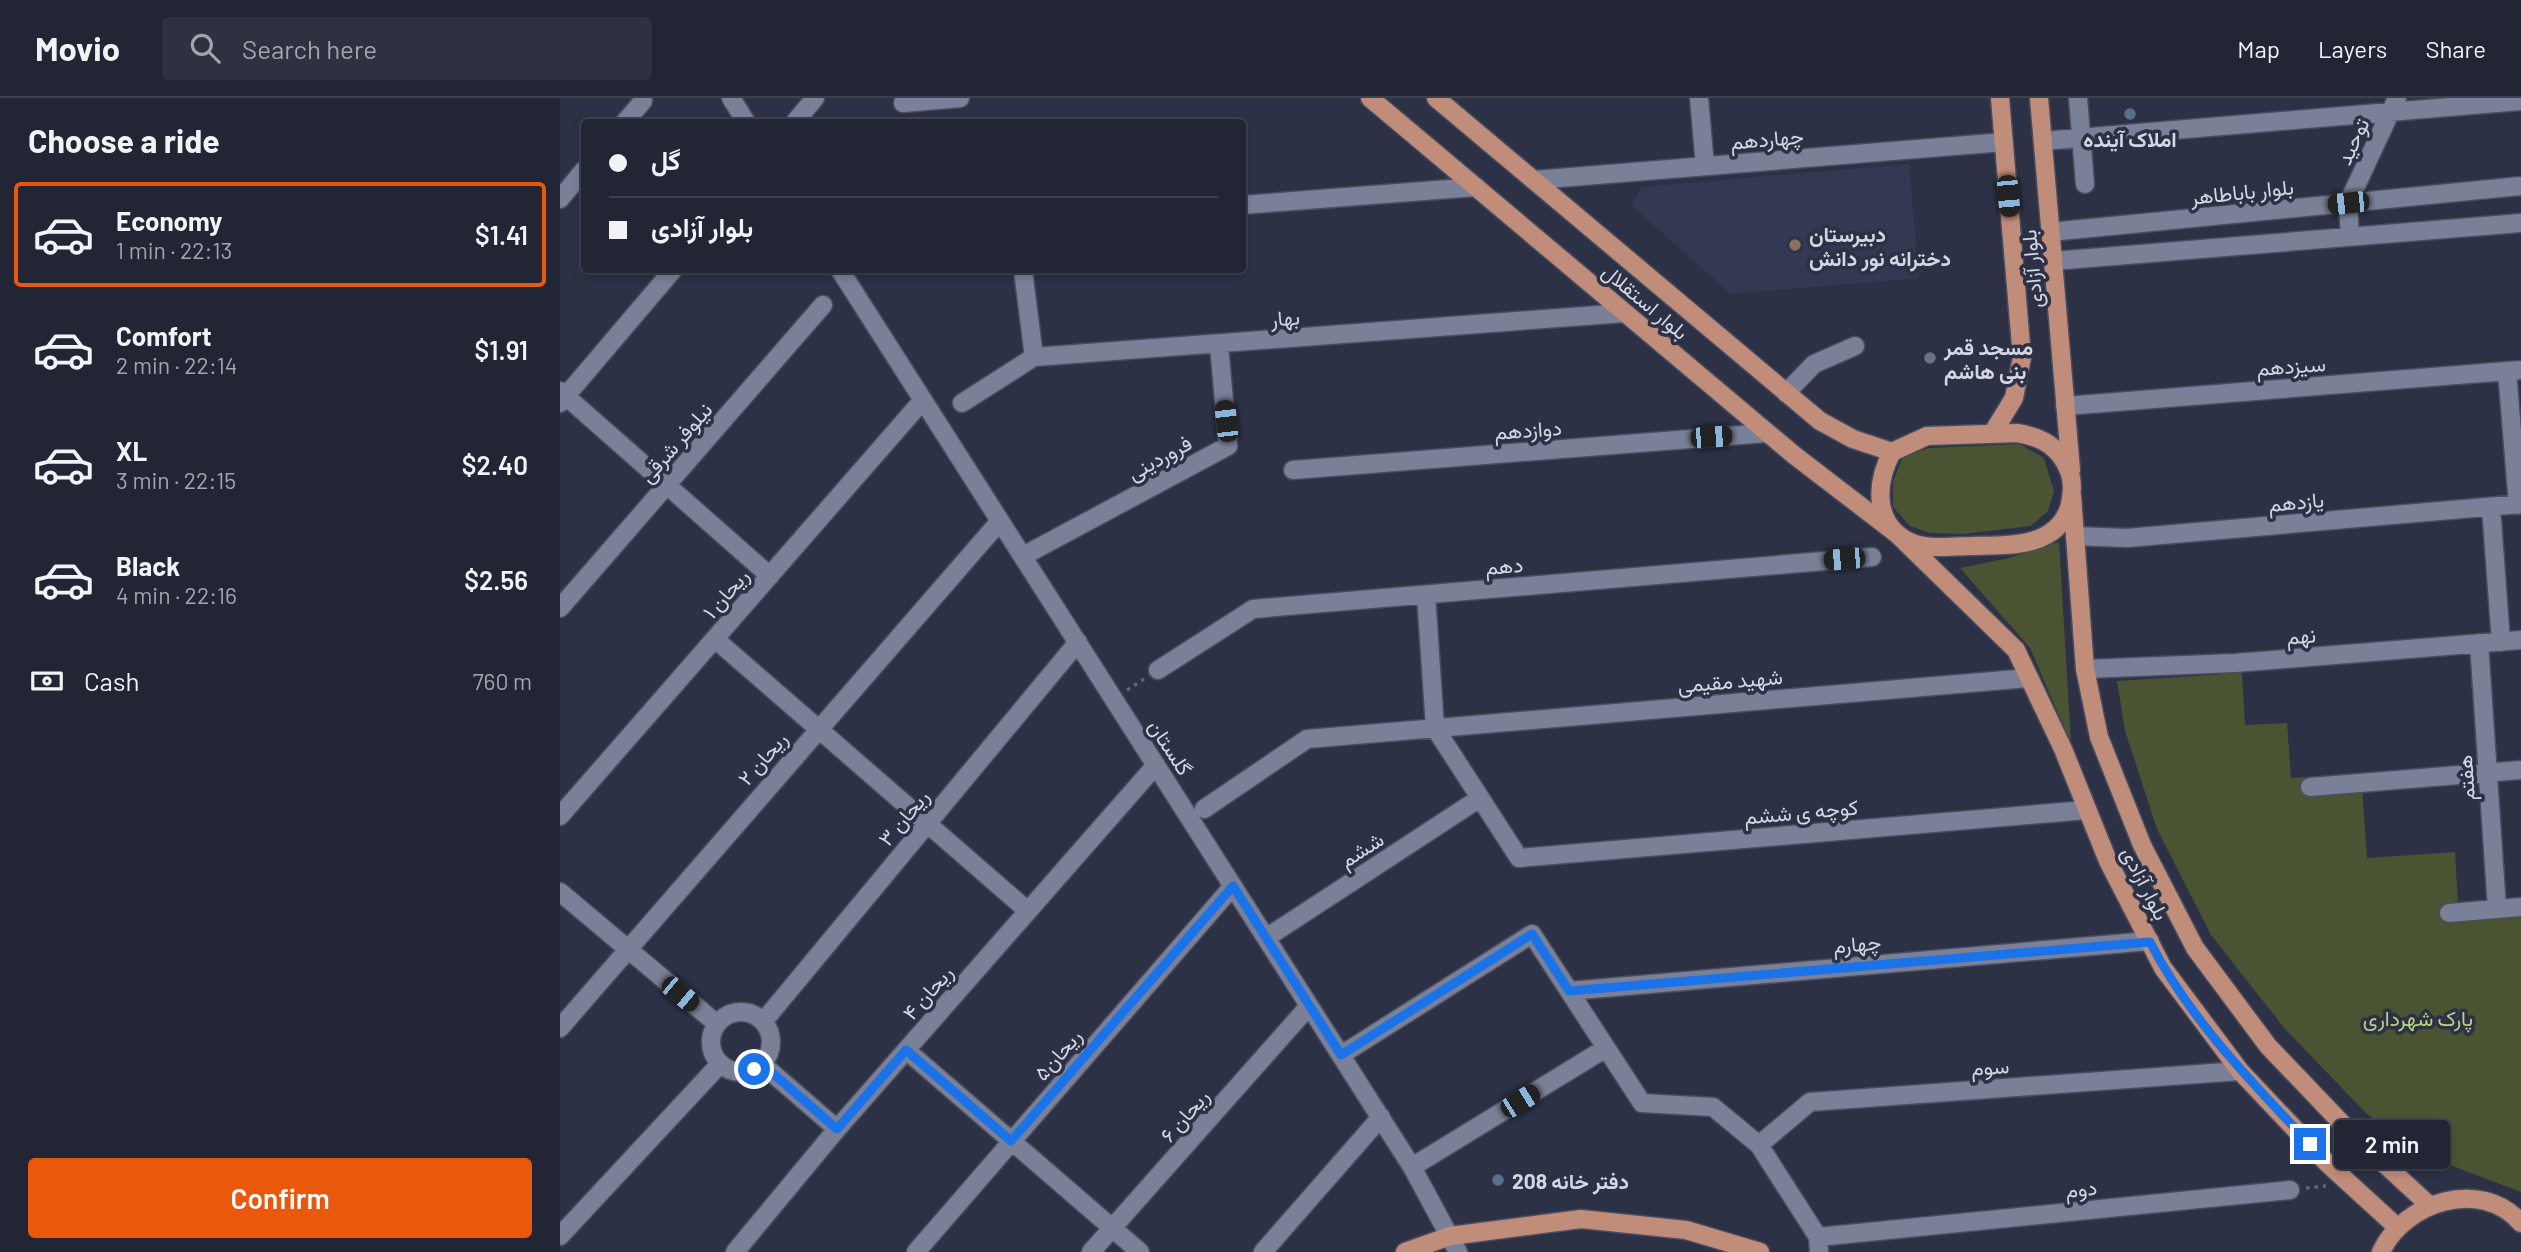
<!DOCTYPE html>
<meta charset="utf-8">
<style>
:root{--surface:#212534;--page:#2d3140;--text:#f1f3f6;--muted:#a2a5ac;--line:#3e424f;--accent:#ea580c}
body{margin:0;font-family:Barlow,Vazirmatn,sans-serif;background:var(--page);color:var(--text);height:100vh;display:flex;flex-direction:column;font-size:26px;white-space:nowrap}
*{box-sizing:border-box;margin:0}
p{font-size:23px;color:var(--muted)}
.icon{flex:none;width:38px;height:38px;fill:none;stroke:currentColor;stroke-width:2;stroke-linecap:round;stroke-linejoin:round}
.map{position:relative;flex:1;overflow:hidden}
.side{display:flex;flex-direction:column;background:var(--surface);width:560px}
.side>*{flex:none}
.hud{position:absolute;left:21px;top:21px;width:665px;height:154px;border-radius:7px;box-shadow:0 4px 10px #0003,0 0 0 2px var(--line);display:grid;align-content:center;height:154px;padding:0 28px;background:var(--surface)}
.end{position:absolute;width:32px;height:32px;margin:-16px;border:9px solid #1a73e8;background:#fff;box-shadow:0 0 0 4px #fff}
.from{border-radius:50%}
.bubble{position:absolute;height:49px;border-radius:7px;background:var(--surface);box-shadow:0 4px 10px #0003,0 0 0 2px var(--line);font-size:23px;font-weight:600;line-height:49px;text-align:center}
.car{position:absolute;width:21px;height:42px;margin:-21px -10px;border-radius:9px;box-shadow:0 0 5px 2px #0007;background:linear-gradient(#222 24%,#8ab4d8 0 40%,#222 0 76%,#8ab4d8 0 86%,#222 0)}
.hud b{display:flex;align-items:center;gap:24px;height:66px;font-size:26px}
.hud b+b{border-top:2px solid var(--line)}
.hud i{width:18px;height:18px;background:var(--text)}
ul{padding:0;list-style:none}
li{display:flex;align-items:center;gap:21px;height:105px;margin:0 14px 10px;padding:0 14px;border:4px solid transparent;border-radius:7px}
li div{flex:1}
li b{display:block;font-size:26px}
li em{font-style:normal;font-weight:600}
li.current{border-color:var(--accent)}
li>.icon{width:63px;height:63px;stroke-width:1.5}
h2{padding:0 28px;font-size:32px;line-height:84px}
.pay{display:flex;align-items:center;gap:18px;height:77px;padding:0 28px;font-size:26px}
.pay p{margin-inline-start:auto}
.cta{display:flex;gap:14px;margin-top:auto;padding:14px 28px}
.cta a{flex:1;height:80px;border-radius:7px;background:var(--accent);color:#fff;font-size:28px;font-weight:600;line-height:80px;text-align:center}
header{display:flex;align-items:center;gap:42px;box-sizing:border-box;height:98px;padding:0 35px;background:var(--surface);border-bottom:2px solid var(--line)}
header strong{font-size:33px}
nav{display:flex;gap:38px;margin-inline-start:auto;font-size:24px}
.search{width:490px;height:63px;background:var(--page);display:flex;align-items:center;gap:18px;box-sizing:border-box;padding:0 24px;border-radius:7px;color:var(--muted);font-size:26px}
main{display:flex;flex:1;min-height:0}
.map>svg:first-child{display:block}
.built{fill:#333953}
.green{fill:#4a5433}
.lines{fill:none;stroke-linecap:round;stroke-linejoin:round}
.minor-casing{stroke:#4a4d5f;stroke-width:21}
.major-casing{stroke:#4a4d5f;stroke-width:21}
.path{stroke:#626678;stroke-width:3.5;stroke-dasharray:3.5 5;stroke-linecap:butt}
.minor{stroke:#7a8098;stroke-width:18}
.major{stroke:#c08d7a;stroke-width:18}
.route{stroke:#1a73e8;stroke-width:9}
.service-dot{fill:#5c6f8a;stroke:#2c3145;stroke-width:2.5}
.education-dot{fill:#8d6e63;stroke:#2c3145;stroke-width:2.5}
.worship-dot{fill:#6b7280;stroke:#2c3145;stroke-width:2.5}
.labels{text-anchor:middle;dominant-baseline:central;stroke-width:7;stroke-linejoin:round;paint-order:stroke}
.street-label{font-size:21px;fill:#d3d6e3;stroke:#2c3145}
.poi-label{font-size:21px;font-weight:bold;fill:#d3d6e3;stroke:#2c3145;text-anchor:start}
.park-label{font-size:21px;fill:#b9d37e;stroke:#2c3145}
</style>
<header>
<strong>Movio</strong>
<div class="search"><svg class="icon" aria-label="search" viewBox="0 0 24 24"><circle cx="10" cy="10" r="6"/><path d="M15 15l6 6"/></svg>Search here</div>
<nav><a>Map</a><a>Layers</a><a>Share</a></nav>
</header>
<main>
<section class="side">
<h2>Choose a ride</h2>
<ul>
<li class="current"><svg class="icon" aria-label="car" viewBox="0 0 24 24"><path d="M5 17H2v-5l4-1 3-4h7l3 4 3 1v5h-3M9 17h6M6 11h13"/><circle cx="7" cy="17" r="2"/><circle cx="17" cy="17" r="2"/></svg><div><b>Economy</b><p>1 min · 22:13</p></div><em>$1.41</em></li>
<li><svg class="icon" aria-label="car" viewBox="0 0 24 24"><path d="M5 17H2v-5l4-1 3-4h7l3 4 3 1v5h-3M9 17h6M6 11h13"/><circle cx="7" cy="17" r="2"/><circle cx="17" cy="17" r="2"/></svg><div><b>Comfort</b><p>2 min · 22:14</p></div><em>$1.91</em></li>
<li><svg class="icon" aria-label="car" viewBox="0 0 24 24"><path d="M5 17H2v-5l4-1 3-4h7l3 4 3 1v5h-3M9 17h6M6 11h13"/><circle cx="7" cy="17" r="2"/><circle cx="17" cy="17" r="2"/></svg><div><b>XL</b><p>3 min · 22:15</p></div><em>$2.40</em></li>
<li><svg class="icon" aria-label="car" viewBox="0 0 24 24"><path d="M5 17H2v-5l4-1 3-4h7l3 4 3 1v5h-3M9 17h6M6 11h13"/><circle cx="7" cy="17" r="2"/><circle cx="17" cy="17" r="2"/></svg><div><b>Black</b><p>4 min · 22:16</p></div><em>$2.56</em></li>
</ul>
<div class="pay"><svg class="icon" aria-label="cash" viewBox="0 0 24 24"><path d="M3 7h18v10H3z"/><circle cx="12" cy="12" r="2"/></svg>Cash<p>760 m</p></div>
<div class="cta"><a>Confirm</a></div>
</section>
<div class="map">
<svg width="1961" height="1154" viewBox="0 0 1961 1154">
<rect width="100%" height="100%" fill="#2c3145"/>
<path class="built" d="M 1349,66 L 1359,180 L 1171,196 L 1072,108 L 1081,89 Z"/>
<path class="green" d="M 1460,346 L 1484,360 L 1494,393 L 1488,413 L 1471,428 L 1403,436 L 1370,435 L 1350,428 L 1333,409 L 1333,384 L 1343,358 L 1369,350 Z
M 1499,444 L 1511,645 L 1470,550 L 1400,470 L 1449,460 Z
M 1682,575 L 1685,627 L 1727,625 L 1731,680 L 1801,676 L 1807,760 L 1895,754 L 1899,823 L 1961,819 L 1961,1094 L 1869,1059 L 1807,1016 L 1725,931 L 1651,837 L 1597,731 L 1565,633 L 1557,583 Z"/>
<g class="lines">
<g class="minor-casing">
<path id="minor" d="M 171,0 L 186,24
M 1139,0 L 1145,68
M 1518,0 L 1525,86
M 343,5 L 400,0
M 65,24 L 83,3
M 235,24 L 255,0
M 1483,43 L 1961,3
M 974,82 L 1444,44
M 0,101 L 24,72
M 682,107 L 916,89
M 1490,134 L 1961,88
M 1790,139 L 1788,105 L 1837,0
M 1493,163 L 1961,125
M 280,172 L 852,1069 L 898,1154
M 463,172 L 474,259
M 1947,273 L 1958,407
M 0,293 L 210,478
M 1226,295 L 1254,266 L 1295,248
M 0,305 L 113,172
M 402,305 L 474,259 L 1065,215
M 1505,308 L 1961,272
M 733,372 L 1207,335
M 1931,409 L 1941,544
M 1515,438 L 1567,440 L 1961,406
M 463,458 L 668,348 L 659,247
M 866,497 L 875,630 L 959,760 L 1527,712
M 0,510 L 263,207
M 155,541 L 468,813
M 1919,545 L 1937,811
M 1525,571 L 1675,565 L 1961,542
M 598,572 L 693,511 L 1312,459
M 1750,689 L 1961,672
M 644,711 L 747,641 L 1469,580
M 0,718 L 363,302
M 0,794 L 157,926
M 1889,815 L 1961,809
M 706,840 L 920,700
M 1009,893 L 1590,843
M151 944a30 30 0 1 1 60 0a30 30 0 1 1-60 0Z
M 203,924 L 518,544
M 0,930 L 440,423
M 346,952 L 580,1154
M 781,957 L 972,836 L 1082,1005 L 1153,1009 L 1199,1047 L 1258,1139 L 1259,1154
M 202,966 L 277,1031
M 1199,1047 L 1250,1004 L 1680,973
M 852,1069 L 1046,950
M 0,1138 L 160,966
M 1258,1139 L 1730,1092
M 175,1154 L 277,1031 L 596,667
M 356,1154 L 673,788
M 531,1154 L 749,908
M 703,1154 L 821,1019"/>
</g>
<g class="major-casing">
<path id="major" d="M 810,0 L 1234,357 L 1337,436 L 1456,552 L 1503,651 L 1548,763 L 1603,870 L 1680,973 L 1767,1065 L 1837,1129
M 876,0 L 1260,323 L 1293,341 L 1332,354
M 1479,0 L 1511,372
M 1457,335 C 1482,339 1500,349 1509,373 C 1514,385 1512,398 1509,410 C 1495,451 1446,447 1411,448 C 1392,448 1370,452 1352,445 C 1313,428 1315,386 1332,354 L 1367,338 Z
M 1432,336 L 1454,300 L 1462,259 L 1440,0
M 1512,398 L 1525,571 L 1539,639 L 1582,747 L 1635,850 L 1708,948 L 1794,1038 L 1869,1107
M 845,1154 L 890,1138 L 1021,1121 L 1126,1132 L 1200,1154
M 1821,1154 C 1844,1104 1921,1079 1961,1125"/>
</g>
<path class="path" d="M 567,592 L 584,581
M 1746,1090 L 1766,1088"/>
<use href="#minor" class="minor"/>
<use href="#major" class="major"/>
</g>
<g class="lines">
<path class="route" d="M 194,971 L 202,966 L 277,1031 L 346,952 L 451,1043 L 673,788 L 781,957 L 972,836 L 1009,893 L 1590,844 C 1629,920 1691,984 1750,1046"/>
</g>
<g class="service-dot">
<circle cx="1570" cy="16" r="7"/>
<circle cx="938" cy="1082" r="7"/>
</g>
<circle class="education-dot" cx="1235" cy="147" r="7"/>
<circle class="worship-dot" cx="1370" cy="260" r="7"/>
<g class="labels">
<g class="street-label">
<text transform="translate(1207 40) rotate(-5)">چهاردهم</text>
<text transform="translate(1792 43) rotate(-65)">توحید</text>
<text transform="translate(1682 93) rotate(-6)">بلوار باباطاهر</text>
<text transform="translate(1471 171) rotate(-95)">بلوار آزادی</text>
<text transform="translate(1086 203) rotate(40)">بلوار استقلال</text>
<text transform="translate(725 219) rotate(-5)">بهار</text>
<text transform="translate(1731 267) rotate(-4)">سیزدهم</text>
<text transform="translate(968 331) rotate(-4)">دوازدهم</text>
<text transform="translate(115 344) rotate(-49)">نیلوفر شرقی</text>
<text transform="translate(599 359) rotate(-29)">فروردینی</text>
<text transform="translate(1736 403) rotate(-5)">یازدهم</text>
<text transform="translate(944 467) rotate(-5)">دهم</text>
<text transform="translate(165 495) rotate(-49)">ریحان ۱</text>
<text transform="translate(1741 537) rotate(-5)">نهم</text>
<text transform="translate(1170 582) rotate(-5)">شهید مقیمی</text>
<text transform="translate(611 649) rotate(57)">گلستان</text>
<text transform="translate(202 660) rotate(-49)">ریحان ۲</text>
<text transform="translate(1905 680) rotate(-94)">هفتم</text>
<text transform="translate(1241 713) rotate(-5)">کوچه ی ششم</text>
<text transform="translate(343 719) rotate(-50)">ریحان ۳</text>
<text transform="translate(801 751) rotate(-33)">ششم</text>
<text transform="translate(1586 785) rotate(63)">بلوار آزادی</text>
<text transform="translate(1297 845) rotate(-5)">چهارم</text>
<text transform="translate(367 894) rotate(-49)">ریحان ۴</text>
<text transform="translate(497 956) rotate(-49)">ریحان۵</text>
<text transform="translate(1430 968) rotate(-4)">سوم</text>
<text transform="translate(624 1017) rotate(-49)">ریحان ۶</text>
<text transform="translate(1521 1090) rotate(-6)">دوم</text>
</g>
<g class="poi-label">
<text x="1570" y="40" text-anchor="middle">املاک آینده</text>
<text x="1249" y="135">دبیرستان<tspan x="1249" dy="24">دخترانه نور دانش</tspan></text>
<text x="1384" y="248">مسجد قمر<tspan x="1384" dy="24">بنی هاشم</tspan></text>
<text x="952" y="1082">دفتر خانه 208</text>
</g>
<g class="park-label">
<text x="1858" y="919">پارک شهرداری</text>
</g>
</g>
</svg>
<i class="end from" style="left:194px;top:971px"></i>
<i class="end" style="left:1750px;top:1046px"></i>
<div class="bubble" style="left:1774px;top:1022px;width:116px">2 min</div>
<i class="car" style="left:1448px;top:98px;rotate:175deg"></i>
<i class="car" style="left:1788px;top:105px;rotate:264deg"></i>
<i class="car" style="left:666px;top:323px;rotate:354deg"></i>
<i class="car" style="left:1151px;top:339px;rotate:86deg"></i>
<i class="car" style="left:1284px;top:461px;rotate:265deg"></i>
<i class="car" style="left:120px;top:896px;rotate:130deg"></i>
<i class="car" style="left:960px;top:1003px;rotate:58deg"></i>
<div class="hud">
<b><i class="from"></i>گل</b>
<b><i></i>بلوار آزادی</b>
</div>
</div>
</main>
